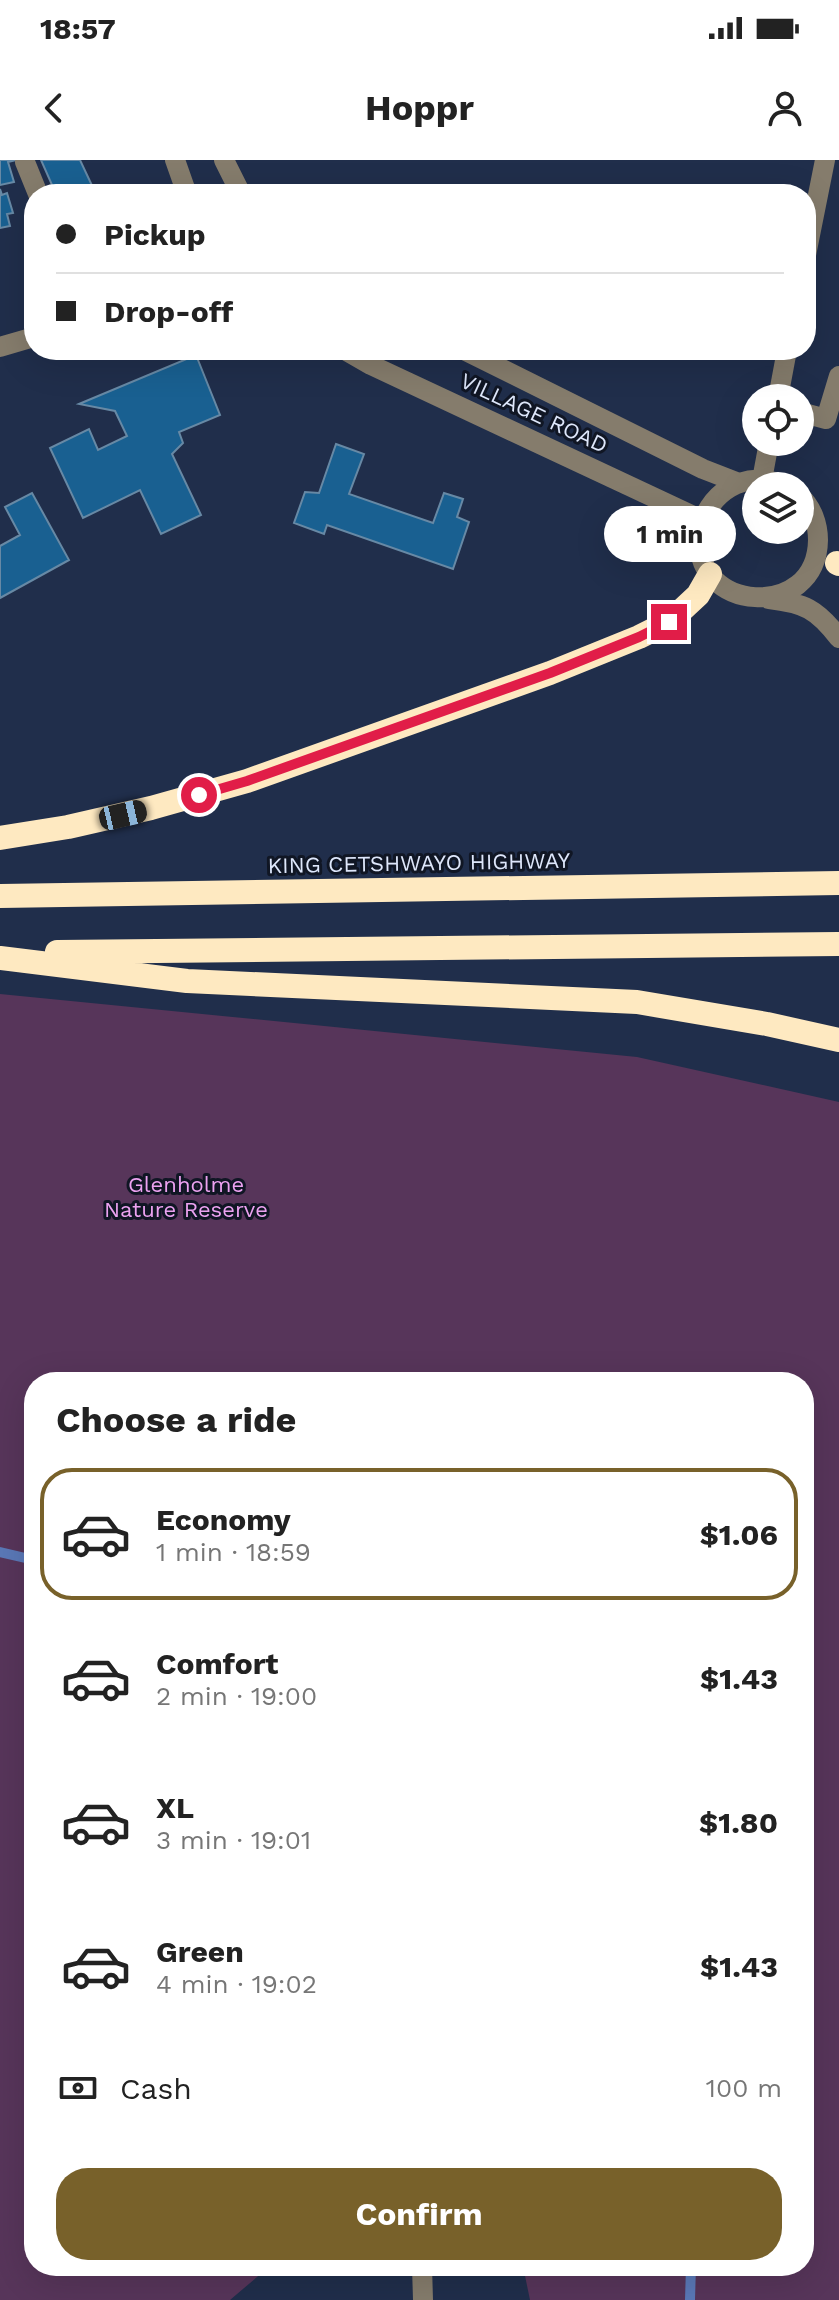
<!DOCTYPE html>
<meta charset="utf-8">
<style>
:root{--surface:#fff;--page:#f6f6f6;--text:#222;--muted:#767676;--line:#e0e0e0;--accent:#78612a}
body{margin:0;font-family:"Work Sans",sans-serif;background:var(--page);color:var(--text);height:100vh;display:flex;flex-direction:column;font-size:30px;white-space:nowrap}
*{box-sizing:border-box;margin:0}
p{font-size:26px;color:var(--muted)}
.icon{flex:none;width:44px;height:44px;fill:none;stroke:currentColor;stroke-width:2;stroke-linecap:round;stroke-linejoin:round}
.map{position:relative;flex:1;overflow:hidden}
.sheet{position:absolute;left:24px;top:1212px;width:790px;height:904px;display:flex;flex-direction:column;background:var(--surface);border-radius:32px;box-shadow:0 8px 32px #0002}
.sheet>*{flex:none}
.top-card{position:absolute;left:24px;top:24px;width:792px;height:176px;border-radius:32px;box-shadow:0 8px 32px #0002;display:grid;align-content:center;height:176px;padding:0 32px;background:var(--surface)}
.buttons{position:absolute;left:742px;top:224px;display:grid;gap:16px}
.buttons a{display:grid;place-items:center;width:72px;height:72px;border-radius:50%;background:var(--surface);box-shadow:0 8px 32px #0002;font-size:40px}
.end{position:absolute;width:36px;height:36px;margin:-18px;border:10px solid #e11d48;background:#fff;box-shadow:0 0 0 4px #fff}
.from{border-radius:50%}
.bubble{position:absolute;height:56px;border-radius:28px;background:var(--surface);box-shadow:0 8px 32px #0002;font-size:26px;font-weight:700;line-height:56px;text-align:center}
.car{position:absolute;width:24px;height:48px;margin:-24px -12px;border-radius:10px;box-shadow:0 0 6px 2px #0007;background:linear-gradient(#222 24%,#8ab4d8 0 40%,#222 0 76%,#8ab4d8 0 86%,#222 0)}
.top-card b{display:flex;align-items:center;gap:28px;height:76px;font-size:30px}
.top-card b+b{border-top:2px solid var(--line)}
.top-card i{width:20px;height:20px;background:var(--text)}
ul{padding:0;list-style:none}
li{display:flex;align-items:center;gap:24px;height:132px;margin:0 16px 12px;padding:0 16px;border:4px solid transparent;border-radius:32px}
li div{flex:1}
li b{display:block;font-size:30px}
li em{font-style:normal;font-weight:700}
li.on{border-color:var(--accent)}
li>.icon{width:72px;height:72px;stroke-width:1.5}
h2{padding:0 32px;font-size:36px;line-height:96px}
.pay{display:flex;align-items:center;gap:20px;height:88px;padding:0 32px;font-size:30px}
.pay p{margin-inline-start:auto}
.action{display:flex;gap:16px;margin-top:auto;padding:16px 32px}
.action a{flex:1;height:92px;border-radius:32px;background:var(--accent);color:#fff;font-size:32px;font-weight:700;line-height:92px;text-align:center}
.status{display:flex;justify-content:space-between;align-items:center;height:56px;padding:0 40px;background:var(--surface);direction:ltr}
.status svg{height:22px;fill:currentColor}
header{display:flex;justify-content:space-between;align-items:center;height:104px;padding:0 32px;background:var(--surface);font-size:36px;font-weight:700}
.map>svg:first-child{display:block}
.green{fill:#57355a}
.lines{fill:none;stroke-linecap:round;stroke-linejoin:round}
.stream{stroke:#5a78b7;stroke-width:10}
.building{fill:#196091;stroke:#6789a5;stroke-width:2}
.minor{stroke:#857c6c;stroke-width:20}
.highway{stroke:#fee9c1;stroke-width:24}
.route{stroke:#e11d48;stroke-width:10}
.labels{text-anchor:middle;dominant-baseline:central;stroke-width:6;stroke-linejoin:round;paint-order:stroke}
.street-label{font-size:22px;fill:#dee7fb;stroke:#101624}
.park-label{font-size:22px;fill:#eca2f1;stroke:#101624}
</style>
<div class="status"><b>18:57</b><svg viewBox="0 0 49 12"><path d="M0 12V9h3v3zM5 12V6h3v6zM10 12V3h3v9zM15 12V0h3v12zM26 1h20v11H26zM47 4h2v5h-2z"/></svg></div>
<header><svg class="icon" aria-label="back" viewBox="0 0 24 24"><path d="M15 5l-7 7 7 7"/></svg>Hoppr<svg class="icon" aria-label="person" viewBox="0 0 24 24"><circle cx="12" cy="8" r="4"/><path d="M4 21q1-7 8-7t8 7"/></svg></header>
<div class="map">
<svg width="839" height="2140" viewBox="0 0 839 2140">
<rect width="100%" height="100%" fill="#202e4b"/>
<path class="green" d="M 0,834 L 637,897 L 839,942 L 839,2140 L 530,2140 L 523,2106 L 804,2106 L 804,1222 L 34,1222 L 34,2106 L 270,2106 L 230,2140 L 0,2140 Z"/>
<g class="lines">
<path class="stream" d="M 0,1392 L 34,1400
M 690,2140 L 691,2106"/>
</g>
<path class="building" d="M 0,0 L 16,0 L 8,2 L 14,22 L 0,25 Z
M 41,0 L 80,0 L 96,34 L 56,34 Z
M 0,29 L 2,35 L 7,33 L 13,53 L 7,54 L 10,66 L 0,68 Z
M 196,195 L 220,255 L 179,272 L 183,283 L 172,294 L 201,355 L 161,374 L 140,330 L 83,358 L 50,288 L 89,269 L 98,290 L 127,276 L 115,251 L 79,244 Z
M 336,284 L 364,294 L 349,334 L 433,363 L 444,333 L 463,339 L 457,357 L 469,362 L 453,409 L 327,365 L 324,374 L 294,363 L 305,332 L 319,333 Z
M 32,333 L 69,400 L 0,438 L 0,386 L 20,375 L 5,347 Z"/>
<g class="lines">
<path class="minor" d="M 175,0 L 187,34
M 224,0 L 241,34
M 25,2 L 38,34
M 806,95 L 825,0
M 0,187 L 34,177
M 345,190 L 371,205 L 702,360
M 464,190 L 703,309 L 739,323
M 778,238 L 787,190
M 800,252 L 826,259 L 839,216
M 762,320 L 769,282
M 785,326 C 747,307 704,333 700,375 C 691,452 817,462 818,380 C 818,364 812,347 800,336
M 769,439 C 804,443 817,449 839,478
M 422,2106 L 423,2140"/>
<path class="highway" d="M 837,403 L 839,404
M 0,678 L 68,667 L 151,648 L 247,621 L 550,513 L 639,477 L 669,462 L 698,435 L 710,414
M 0,736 L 839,723
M 57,792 L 839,784
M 0,798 L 187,821 L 637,842 L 767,864 L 839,880"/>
</g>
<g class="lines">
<path class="route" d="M 199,635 L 247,621 L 550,513 L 639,477 L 669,462"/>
</g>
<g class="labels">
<g class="street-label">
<text transform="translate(534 253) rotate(25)">VILLAGE ROAD</text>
<text transform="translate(419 703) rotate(-1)">KING CETSHWAYO HIGHWAY</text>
</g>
<g class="park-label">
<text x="186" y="1024">Glenholme<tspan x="186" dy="25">Nature Reserve</tspan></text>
</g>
</g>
</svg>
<div class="buttons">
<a><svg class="icon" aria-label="locate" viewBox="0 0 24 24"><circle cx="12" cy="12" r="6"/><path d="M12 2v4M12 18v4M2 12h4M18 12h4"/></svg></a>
<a><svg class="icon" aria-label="layers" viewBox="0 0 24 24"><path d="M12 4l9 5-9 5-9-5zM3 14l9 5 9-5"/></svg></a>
</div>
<i class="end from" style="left:199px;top:635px"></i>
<i class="end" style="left:669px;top:462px"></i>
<div class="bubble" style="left:604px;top:346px;width:132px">1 min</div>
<i class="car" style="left:123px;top:655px;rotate:77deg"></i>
<div class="top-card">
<b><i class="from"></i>Pickup</b>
<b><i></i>Drop-off</b>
</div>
<section class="sheet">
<h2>Choose a ride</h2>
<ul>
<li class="on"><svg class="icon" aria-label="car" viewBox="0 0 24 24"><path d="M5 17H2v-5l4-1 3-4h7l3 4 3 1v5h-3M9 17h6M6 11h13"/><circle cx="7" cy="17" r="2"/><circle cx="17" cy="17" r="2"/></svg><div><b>Economy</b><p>1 min · 18:59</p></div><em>$1.06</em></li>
<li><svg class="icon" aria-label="car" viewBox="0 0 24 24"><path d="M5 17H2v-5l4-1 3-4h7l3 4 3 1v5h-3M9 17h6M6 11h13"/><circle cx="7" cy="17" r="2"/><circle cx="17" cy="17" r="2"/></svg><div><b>Comfort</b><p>2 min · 19:00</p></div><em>$1.43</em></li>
<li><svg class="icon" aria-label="car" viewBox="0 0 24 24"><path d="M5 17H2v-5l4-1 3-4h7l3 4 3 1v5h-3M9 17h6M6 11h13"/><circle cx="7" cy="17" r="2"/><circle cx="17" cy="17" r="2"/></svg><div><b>XL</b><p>3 min · 19:01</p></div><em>$1.80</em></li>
<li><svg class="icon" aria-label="car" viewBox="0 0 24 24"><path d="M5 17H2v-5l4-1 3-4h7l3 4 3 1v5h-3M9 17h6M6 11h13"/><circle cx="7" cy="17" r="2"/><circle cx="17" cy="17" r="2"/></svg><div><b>Green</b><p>4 min · 19:02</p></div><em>$1.43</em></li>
</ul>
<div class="pay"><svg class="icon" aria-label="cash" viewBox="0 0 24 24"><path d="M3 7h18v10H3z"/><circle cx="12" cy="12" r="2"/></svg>Cash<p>100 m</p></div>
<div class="action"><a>Confirm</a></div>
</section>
</div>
